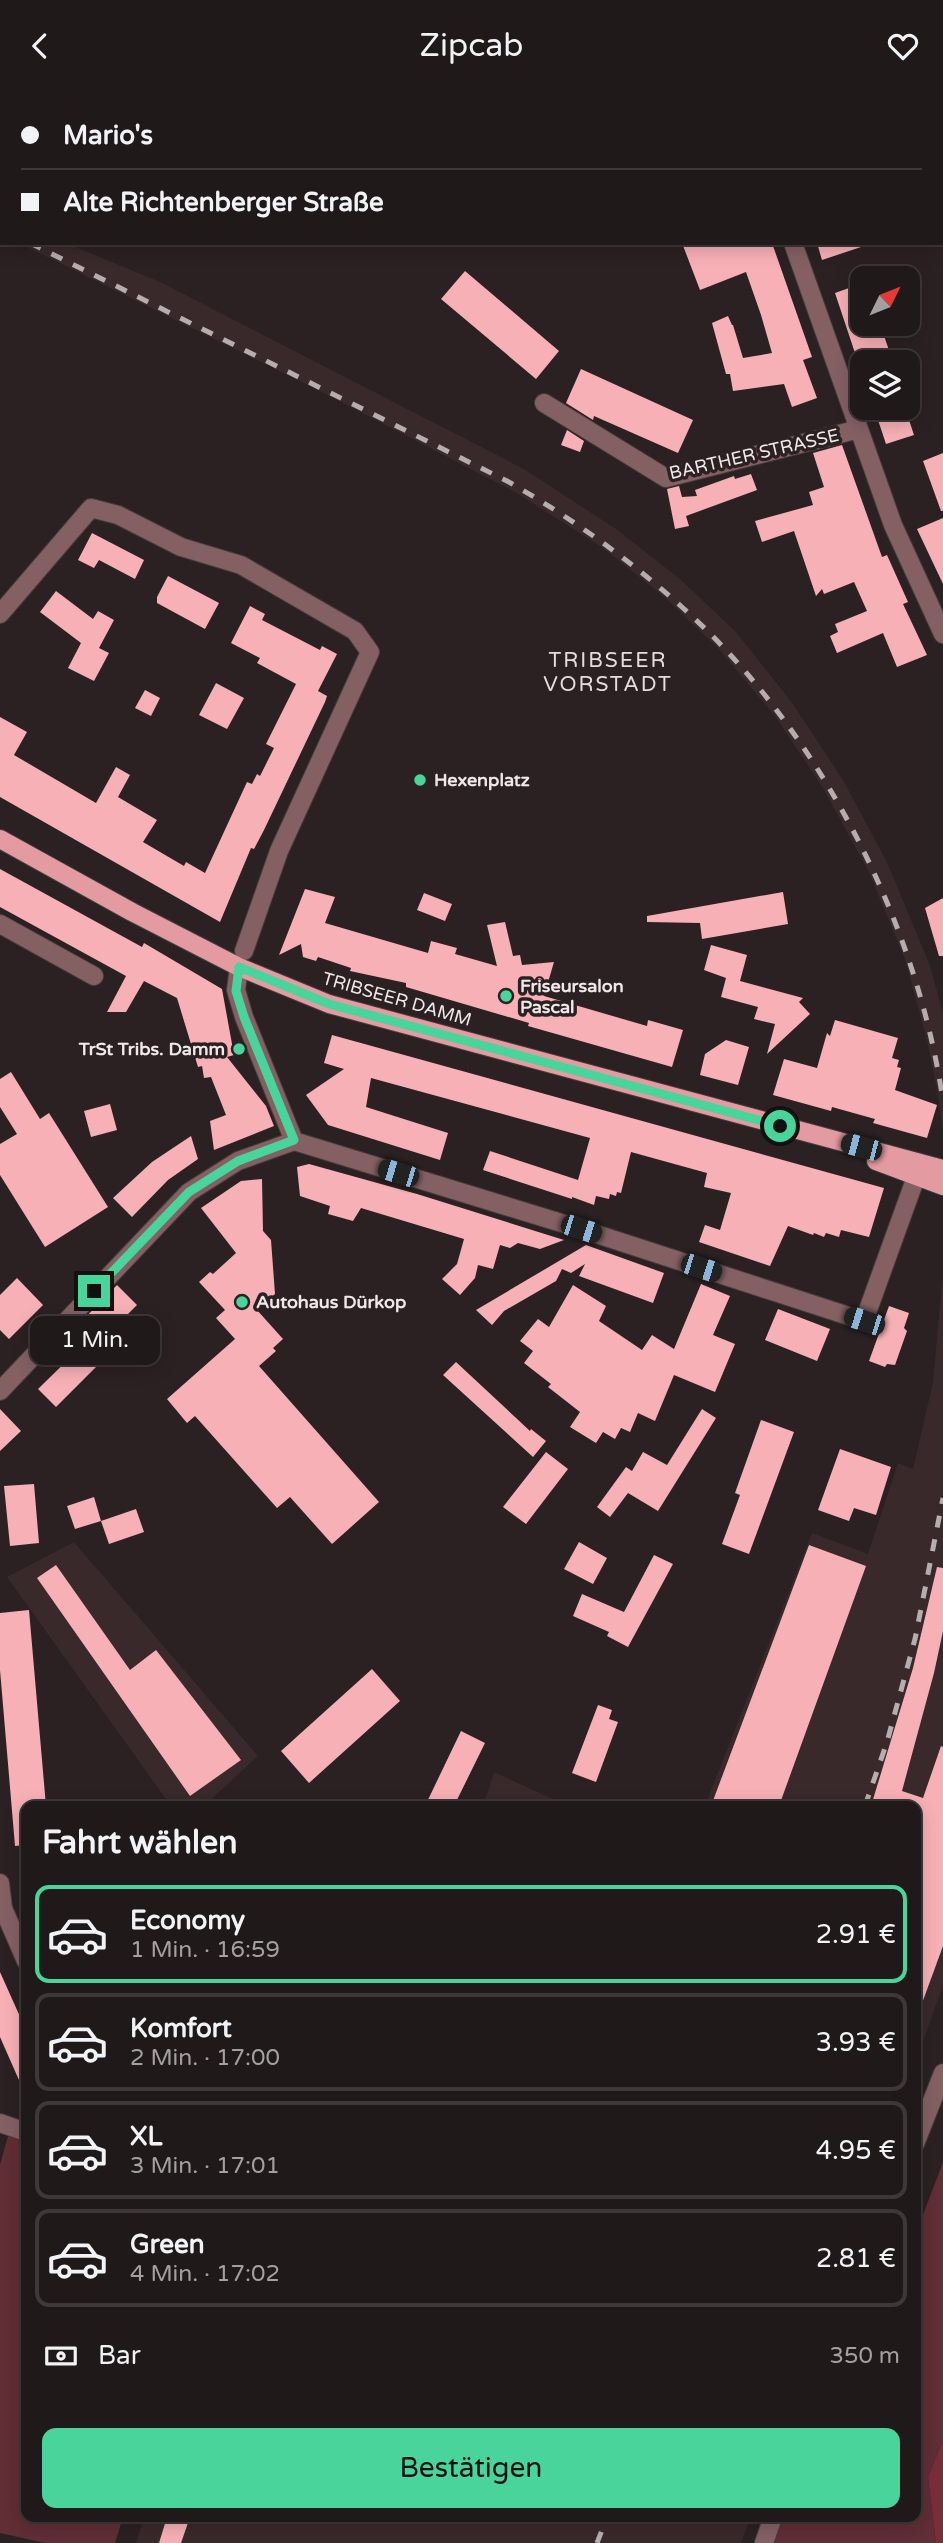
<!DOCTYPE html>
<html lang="de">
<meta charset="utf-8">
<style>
:root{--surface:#20191a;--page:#2d2627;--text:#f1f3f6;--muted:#a2a0a2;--line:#3d3839;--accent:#49d49c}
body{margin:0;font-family:"Varela Round",sans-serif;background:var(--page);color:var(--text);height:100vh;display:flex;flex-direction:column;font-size:26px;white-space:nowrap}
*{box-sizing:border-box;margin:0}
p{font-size:23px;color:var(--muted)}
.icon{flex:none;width:38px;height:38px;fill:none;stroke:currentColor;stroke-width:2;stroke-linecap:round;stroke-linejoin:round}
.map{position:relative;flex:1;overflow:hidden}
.sheet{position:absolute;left:21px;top:1710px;width:900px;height:721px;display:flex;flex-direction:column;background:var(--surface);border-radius:14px;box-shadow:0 4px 18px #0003,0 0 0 2px var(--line)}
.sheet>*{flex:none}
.guide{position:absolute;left:0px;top:0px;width:943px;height:154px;box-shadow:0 4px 18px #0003,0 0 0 2px var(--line);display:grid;align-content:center;height:154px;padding:0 21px;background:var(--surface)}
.needle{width:46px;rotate:47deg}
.buttons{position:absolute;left:850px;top:175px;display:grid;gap:14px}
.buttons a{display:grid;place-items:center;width:70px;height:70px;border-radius:14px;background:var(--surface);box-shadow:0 4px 18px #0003,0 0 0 2px var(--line);font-size:35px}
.end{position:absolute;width:32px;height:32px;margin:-16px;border:9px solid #49d49c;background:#111;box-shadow:0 0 0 4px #111}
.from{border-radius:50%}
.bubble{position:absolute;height:49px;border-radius:14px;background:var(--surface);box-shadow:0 4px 18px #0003,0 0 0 2px var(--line);font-size:23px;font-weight:600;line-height:49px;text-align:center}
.car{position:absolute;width:21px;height:42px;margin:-21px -10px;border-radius:9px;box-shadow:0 0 5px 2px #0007;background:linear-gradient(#222 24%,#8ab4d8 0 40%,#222 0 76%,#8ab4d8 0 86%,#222 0)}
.guide b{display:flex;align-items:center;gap:24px;height:66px;font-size:26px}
.guide b+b{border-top:2px solid var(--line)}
.guide i{width:18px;height:18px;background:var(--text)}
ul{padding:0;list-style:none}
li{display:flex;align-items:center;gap:21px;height:98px;margin:0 14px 10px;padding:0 7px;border:4px solid var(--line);border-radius:14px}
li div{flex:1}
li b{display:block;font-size:26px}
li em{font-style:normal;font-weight:600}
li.active{border-color:var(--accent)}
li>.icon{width:63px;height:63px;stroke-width:1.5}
h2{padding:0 21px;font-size:32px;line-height:84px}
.pay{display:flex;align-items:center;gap:18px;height:77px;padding:0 21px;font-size:26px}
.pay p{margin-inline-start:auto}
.button{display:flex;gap:14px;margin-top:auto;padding:14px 21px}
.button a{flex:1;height:80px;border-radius:14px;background:var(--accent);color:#111;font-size:28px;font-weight:600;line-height:80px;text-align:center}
header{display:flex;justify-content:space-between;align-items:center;height:91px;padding:0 21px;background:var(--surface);font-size:32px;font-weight:600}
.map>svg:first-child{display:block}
.built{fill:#39292a}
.green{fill:#602e35}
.water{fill:#792e3a}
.building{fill:#f7b0b6}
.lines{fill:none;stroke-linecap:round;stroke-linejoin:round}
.minor-casing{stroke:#473d3e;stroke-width:20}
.major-casing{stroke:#473d3e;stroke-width:20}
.minor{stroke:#846063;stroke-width:18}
.major{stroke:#e49aa1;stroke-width:18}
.rail{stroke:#b5adae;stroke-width:5;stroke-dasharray:12 12;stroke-linecap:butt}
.route{stroke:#49d49c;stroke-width:9}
.poi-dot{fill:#49d49c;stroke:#2b2122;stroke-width:2.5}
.labels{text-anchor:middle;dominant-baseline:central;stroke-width:7;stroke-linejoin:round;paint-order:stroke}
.street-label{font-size:18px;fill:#f0e9e9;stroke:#2b2122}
.poi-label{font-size:18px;font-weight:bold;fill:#f0e9e9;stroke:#2b2122;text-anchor:start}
.quarter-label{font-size:21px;letter-spacing:2px;fill:#e9dbdc;stroke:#2b2122}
</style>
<header><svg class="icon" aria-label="back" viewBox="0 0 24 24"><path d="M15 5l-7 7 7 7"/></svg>Zipcab<svg class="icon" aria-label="heart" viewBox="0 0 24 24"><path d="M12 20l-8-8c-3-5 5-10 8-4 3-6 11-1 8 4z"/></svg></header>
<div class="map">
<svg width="943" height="2452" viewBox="0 0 943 2452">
<rect width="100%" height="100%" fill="#2b2122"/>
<path class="built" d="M 19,152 L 66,152 L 160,191 L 524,378 L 616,438 L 680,488 L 736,541 L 793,613 L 843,689 L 887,771 L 930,875 L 943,922 L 943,1041 L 937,998 L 927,949 L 905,868 L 868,779 L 823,697 L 775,625 L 718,557 L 663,505 L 603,457 L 515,401 L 320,300 Z
M 943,1181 L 943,1894 L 915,1973 L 915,1715 L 705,1715 L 812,1442 L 868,1463 L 898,1372 L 913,1378 L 933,1291 Z
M 74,1451 L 258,1665 L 204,1715 L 171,1715 L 7,1486 Z
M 494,1681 L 568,1715 L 569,1715 L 483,1715 Z
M 144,2426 L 751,2426 L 741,2452 L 136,2452 Z"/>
<path class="green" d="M 8,2045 L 26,2051 L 26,2426 L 123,2426 L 115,2452 L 45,2452 L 0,2442 L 0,2074 Z
M 943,2071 L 943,2349 L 928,2386 L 936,2452 L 764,2452 L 773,2426 L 915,2426 L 915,2145 Z"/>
<path class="water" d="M 943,2349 L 943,2452 L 936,2452 L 928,2386 Z"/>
<path class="building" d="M 682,152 L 772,152 L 812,266 L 803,269 L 817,307 L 792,316 L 784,293 L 733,300 L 730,283 L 726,283 L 712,232 L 728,225 L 732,234 L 733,234 L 743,267 L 772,262 L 761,224 L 746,181 L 700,199 Z
M 817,152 L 864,152 L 864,155 L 822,169 Z
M 465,180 L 559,260 L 536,288 L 441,208 Z
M 863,192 L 863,233 L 880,233 L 893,271 L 858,271 L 835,202 Z
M 581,278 L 693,329 L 678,362 L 594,325 L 593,329 L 566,312 Z
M 874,317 L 905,317 L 914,344 L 886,353 Z
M 567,339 L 584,350 L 580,361 L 561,354 Z
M 842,354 L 882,466 L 887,464 L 908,511 L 903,513 L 927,564 L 897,576 L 883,542 L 837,562 L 830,545 L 838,541 L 835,533 L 867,520 L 854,491 L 824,503 L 822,498 L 816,505 L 794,440 L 762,451 L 755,430 L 813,414 L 809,401 L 824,396 L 813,362 Z
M 943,362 L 943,420 L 941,420 L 923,370 Z
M 751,383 L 757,399 L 686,425 L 689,435 L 675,438 L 667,398 L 679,395 L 682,406 L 697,405 L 695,399 L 734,385 L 735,388 Z
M 943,427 L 943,493 L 917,438 Z
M 92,442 L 144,469 L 135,488 L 99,469 L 94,477 L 78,469 Z
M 168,485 L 219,512 L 205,538 L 157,512 L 157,506 Z
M 56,500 L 93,528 L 98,520 L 114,529 L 99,557 L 109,562 L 94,590 L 68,577 L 81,552 L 40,521 Z
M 250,515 L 265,523 L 262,529 L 320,559 L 322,555 L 337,563 L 318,600 L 327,605 L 325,611 L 264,739 L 254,758 L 251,757 L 220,831 L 0,706 L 0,626 L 27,641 L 14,664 L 96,712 L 116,676 L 130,684 L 118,706 L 157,729 L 143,751 L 184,775 L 186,771 L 205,782 L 247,691 L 252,693 L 257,683 L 260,685 L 274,657 L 266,653 L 296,593 L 257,572 L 260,567 L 231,552 Z
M 216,592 L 244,607 L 227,638 L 199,624 Z
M 145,599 L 160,607 L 151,625 L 135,617 Z
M 0,778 L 142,856 L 144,852 L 222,898 L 234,964 L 227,966 L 266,1015 L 274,1035 L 214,1059 L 210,1030 L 226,1024 L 211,986 L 204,987 L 202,975 L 198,976 L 177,907 L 144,890 L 126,921 L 107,921 L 126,885 L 0,816 Z
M 305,798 L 335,806 L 325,832 L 428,862 L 431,850 L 457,857 L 455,863 L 497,875 L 487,834 L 505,831 L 513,865 L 520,864 L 522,874 L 554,871 L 544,905 L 647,935 L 648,929 L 683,939 L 672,976 L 528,935 L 529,932 L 406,896 L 406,892 L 350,880 L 351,877 L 318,866 L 316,870 L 303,866 L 301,853 L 279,864 Z
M 783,801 L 788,833 L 702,848 L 700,832 L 647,831 L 647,825 Z
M 424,802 L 452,813 L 445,830 L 417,819 Z
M 943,807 L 943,865 L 939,865 L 925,817 Z
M 711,854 L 747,864 L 740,890 L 803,907 L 799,911 L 810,923 L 767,963 L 775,933 L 754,928 L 758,916 L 721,906 L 726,887 L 704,879 Z
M 835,929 L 898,947 L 892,967 L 899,969 L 897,976 L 901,977 L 895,999 L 937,1014 L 927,1047 L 873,1032 L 875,1028 L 832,1016 L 831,1020 L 773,1004 L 784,968 L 817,977 L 827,942 L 830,945 Z
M 332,944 L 884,1097 L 869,1146 L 841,1139 L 839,1146 L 826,1142 L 824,1146 L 814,1142 L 813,1144 L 788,1135 L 770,1175 L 699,1151 L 705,1134 L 720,1139 L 731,1102 L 704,1096 L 707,1082 L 631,1061 L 621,1102 L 617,1101 L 616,1105 L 610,1103 L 609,1108 L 596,1105 L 594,1114 L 572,1106 L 572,1108 L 483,1079 L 490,1060 L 578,1089 L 590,1047 L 371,987 L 366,1016 L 448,1042 L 440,1069 L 328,1034 L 306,1004 L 344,978 L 324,972 Z
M 726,949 L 749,956 L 738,994 L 700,984 L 705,963 Z
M 11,981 L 40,1028 L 49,1022 L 108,1116 L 45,1156 L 0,1084 L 0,1053 L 17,1043 L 0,1016 L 0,988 Z
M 110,1013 L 117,1039 L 91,1046 L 84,1020 Z
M 191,1045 L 198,1068 L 168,1089 L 132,1126 L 113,1107 L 152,1071 Z
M 309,1073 L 417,1103 L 564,1149 L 540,1158 L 518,1152 L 510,1157 L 500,1154 L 493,1178 L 478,1174 L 475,1187 L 460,1204 L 442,1188 L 457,1173 L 464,1148 L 361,1117 L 353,1130 L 328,1123 L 330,1115 L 300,1105 L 297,1076 Z
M 262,1088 L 263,1140 L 271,1149 L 275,1203 L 257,1219 L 283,1248 L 273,1257 L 276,1260 L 259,1275 L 379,1411 L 332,1453 L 290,1406 L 277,1417 L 195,1325 L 187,1332 L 167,1308 L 235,1248 L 216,1227 L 225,1219 L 199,1191 L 210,1181 L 213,1183 L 236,1162 L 201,1117 L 241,1090 Z
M 586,1154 L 664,1182 L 653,1212 L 579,1185 L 585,1173 L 571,1182 L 562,1178 L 556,1190 L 504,1220 L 492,1234 L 476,1219 Z
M 17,1187 L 43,1214 L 9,1248 L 0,1239 L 0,1204 Z
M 701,1193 L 730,1205 L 713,1244 L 735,1253 L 715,1301 L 674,1284 L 655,1330 L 638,1322 L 630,1341 L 621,1337 L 615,1348 L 603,1341 L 596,1352 L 570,1336 L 580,1321 L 548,1296 L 551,1293 L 524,1272 L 533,1260 L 520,1250 L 538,1228 L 549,1236 L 573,1194 L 606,1215 L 599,1230 L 642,1259 L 652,1244 L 674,1258 Z
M 117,1194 L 137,1214 L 93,1258 L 104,1268 L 56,1316 L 38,1298 L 86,1251 L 89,1253 L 74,1238 Z
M 889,1215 L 909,1222 L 904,1237 L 907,1240 L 895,1274 L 887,1273 L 885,1276 L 869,1270 Z
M 778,1218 L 830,1238 L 817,1270 L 765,1249 Z
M 456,1271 L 530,1340 L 531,1338 L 546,1350 L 533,1366 L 443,1284 Z
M 0,1318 L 21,1340 L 0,1360 Z
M 702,1318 L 716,1327 L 658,1420 L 628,1402 L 610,1426 L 597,1416 L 626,1376 L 632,1380 L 643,1361 L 667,1374 Z
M 761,1329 L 794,1341 L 749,1463 L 722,1453 L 740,1404 L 735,1402 Z
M 840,1358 L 891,1376 L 876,1424 L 854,1417 L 849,1430 L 818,1419 Z
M 546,1361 L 568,1378 L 526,1433 L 503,1416 Z
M 34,1393 L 39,1452 L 10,1455 L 4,1395 Z
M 94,1406 L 101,1430 L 75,1438 L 67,1415 Z
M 136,1418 L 144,1441 L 109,1453 L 101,1430 Z
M 579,1451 L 607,1467 L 593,1493 L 564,1478 Z
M 809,1454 L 866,1475 L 779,1715 L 711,1715 Z
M 654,1464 L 673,1473 L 628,1556 L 607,1545 L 609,1541 L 573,1525 L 582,1503 L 624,1521 Z
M 56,1474 L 130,1579 L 156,1559 L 241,1669 L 190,1705 L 37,1487 Z
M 937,1476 L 943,1477 L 943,1540 L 934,1582 L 902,1700 L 923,1707 L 941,1655 L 943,1656 L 943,1855 L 917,1926 L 915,1926 L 915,1715 L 871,1715 L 913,1577 Z
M 29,1519 L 46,1715 L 26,1715 L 26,1754 L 15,1755 L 0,1579 L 0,1522 Z
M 372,1578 L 400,1610 L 309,1692 L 281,1660 Z
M 598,1614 L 612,1619 L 609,1628 L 618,1631 L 596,1691 L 572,1682 Z
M 461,1640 L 485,1652 L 454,1715 L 425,1715 Z
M 0,1881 L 26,1939 L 26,2005 L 0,1946 Z
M 167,2426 L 190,2426 L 181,2452 L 159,2452 Z"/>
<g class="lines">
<g class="minor-casing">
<path id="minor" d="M 739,0 L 740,2
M 793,152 L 893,434 L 943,543
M 544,312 L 666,387 L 859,338
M 0,523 L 91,417 L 118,424 L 181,456 L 241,474 L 355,540 L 370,561 L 279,760 L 244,860
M 0,833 L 94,885
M 239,876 L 236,899 L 244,926 L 294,1050
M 294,1050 L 581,1138 L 864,1230 L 916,1086
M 0,1300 L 189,1101 L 238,1070 L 294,1050
M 0,1792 L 3,1817 L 26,1870
M 0,2032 L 26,2041
M 915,2053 L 943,1982
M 764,2452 L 773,2426"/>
</g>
<g class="major-casing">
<path id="major" d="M 0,748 L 132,821 L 239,876 L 329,913 L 943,1078
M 876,1070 L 943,1095"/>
</g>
<use href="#minor" class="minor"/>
<use href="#major" class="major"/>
<path class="rail" d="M 0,138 L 2,138
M 30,152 L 507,390 C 570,426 629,468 683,517 C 819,639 917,830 943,1010
M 865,1715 L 887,1651 L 915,1548 L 943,1407
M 597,2452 L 607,2426"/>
</g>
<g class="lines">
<path class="route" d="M 94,1200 L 189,1101 L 238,1070 L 294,1049 L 244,926 L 236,900 L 239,876 L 329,913 L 780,1035"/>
</g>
<g class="poi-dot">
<circle cx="420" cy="689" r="7"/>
<circle cx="506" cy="905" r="7"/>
<circle cx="239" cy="958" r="7"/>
<circle cx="242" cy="1211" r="7"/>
</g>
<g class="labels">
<g class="street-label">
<text transform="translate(754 363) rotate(-13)">BARTHER STRASSE</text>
<text transform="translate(397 908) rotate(16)">TRIBSEER DAMM</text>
</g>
<g class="poi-label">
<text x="434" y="689">Hexenplatz</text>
<text x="520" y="895">Friseursalon<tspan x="520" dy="21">Pascal</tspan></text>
<text x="225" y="958" text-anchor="end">TrSt Tribs. Damm</text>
<text x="256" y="1211">Autohaus Dürkop</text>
</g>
<g class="quarter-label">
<text x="608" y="569">TRIBSEER<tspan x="608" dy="24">VORSTADT</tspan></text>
</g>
</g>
</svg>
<div class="buttons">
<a><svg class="needle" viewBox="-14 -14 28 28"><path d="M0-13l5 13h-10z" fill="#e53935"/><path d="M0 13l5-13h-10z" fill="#a2a0a2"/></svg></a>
<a><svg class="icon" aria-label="layers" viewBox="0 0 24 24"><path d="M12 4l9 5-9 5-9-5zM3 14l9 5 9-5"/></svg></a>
</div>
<i class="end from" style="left:780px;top:1035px"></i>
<i class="end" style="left:94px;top:1200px"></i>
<div class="bubble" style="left:30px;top:1225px;width:130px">1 Min.</div>
<i class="car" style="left:861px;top:1056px;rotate:285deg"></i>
<i class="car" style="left:398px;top:1082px;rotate:287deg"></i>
<i class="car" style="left:581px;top:1138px;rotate:108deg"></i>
<i class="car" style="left:701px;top:1177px;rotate:108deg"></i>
<i class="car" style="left:864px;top:1230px;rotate:288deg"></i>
<div class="guide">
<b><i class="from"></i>Mario's</b>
<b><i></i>Alte Richtenberger Straße</b>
</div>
<section class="sheet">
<h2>Fahrt wählen</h2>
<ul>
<li class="active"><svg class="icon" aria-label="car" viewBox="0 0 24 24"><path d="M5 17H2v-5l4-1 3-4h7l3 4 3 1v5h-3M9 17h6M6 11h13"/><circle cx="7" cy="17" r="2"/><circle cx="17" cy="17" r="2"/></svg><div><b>Economy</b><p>1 Min. · 16:59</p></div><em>2.91 €</em></li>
<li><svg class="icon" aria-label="car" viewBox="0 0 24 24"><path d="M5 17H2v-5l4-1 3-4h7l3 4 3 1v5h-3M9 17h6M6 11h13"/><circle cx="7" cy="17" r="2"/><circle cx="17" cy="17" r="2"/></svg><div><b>Komfort</b><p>2 Min. · 17:00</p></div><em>3.93 €</em></li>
<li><svg class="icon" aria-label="car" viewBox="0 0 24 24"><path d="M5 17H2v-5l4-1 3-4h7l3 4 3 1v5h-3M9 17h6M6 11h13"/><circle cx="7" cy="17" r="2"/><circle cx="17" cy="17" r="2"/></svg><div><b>XL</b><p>3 Min. · 17:01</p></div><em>4.95 €</em></li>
<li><svg class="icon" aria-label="car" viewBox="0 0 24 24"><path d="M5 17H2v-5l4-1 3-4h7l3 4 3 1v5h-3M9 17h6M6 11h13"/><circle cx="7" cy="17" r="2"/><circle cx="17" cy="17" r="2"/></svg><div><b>Green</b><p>4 Min. · 17:02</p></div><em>2.81 €</em></li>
</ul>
<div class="pay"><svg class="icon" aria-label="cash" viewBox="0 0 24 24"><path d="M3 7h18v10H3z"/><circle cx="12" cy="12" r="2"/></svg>Bar<p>350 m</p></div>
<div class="button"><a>Bestätigen</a></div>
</section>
</div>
